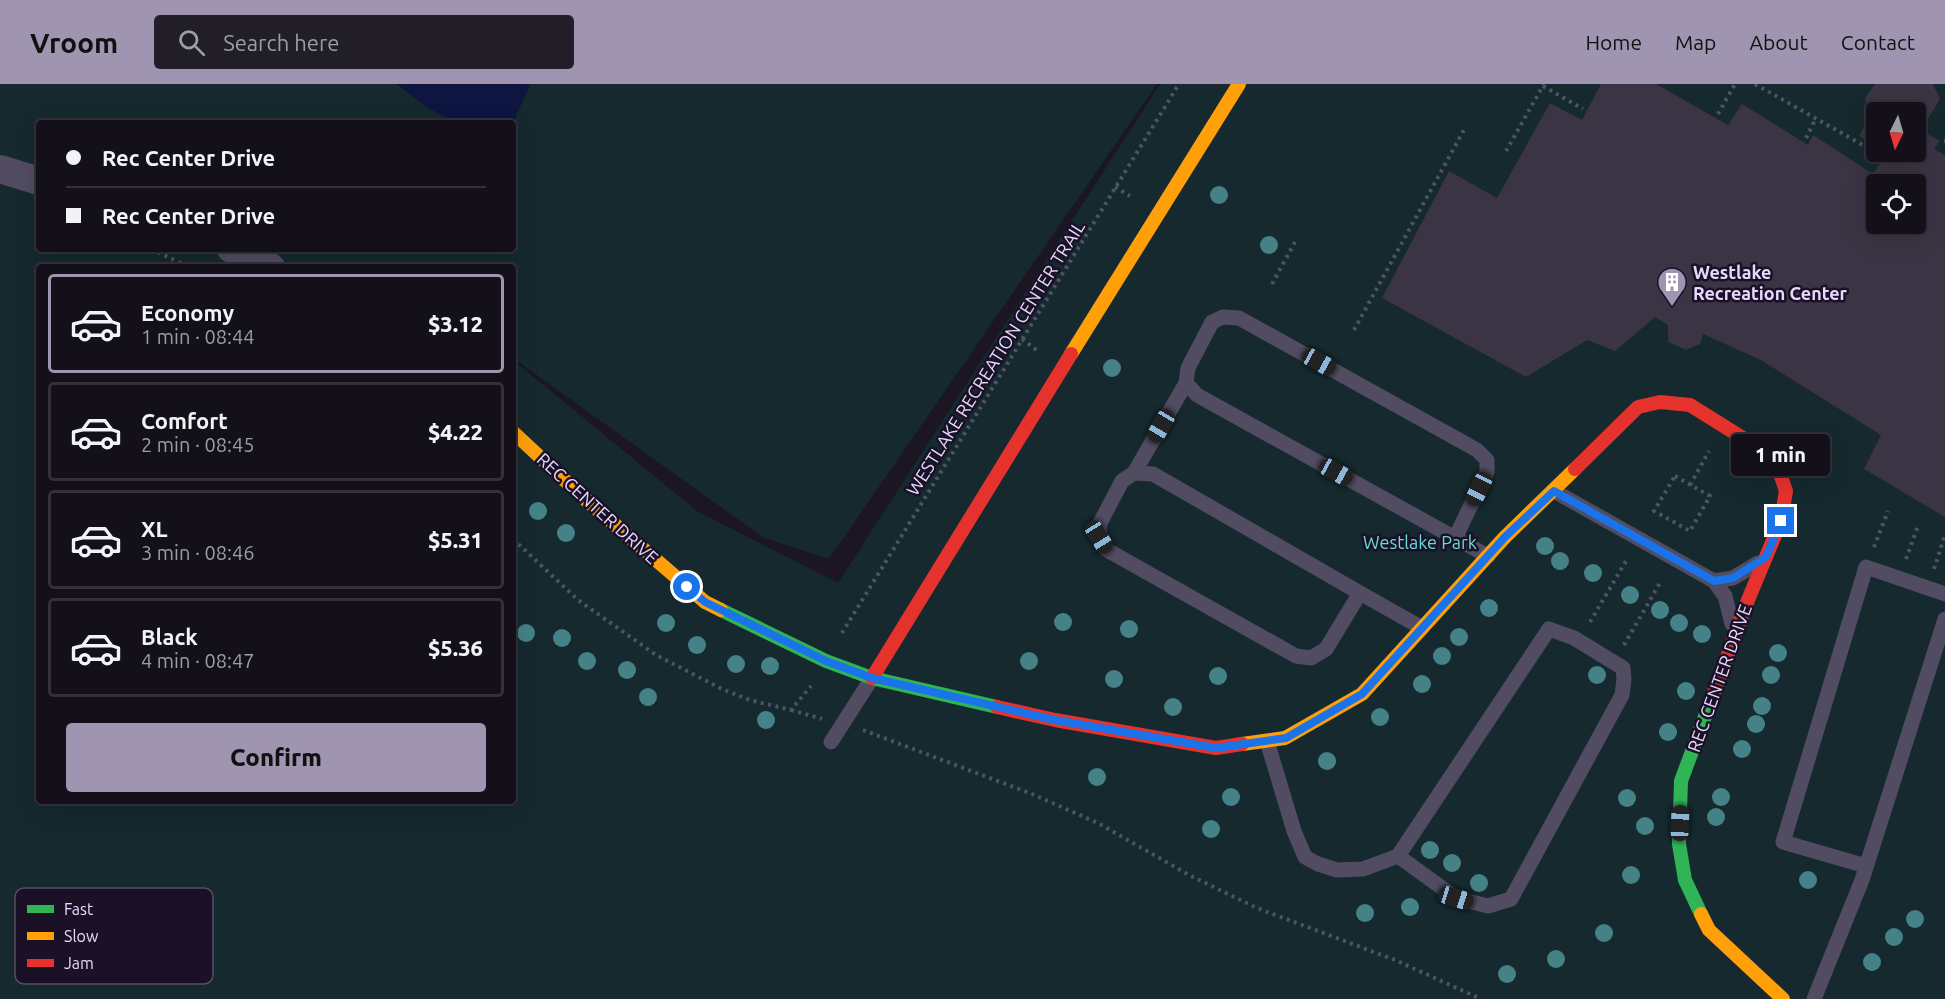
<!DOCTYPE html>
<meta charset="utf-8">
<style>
:root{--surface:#14101a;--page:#211e27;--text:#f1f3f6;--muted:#9d9da2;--line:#333039;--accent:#9f95b0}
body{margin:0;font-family:Ubuntu,sans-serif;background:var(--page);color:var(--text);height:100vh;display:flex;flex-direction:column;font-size:22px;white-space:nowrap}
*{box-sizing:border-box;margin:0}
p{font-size:20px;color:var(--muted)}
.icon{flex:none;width:33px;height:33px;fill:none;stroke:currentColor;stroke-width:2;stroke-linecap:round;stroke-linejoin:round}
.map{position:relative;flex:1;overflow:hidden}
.panel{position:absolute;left:36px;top:180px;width:480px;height:540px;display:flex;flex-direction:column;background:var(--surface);border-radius:6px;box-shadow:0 6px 24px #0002,0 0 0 2px var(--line)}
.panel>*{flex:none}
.top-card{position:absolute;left:36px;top:36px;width:480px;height:132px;border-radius:6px;box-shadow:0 6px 24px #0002,0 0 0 2px var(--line);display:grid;align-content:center;height:132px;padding:0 30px;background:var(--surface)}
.needle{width:39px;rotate:185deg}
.fabs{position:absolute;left:1866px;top:18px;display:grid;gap:12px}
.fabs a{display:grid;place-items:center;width:60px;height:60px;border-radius:6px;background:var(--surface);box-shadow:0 6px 24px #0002,0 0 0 2px var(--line);font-size:30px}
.end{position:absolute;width:27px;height:27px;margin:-14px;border:8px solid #1a73e8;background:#fff;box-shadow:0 0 0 3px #fff}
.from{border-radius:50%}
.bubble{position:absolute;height:42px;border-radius:6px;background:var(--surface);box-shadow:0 6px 24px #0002,0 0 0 2px var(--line);font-size:20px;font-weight:800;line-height:42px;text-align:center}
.car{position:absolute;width:18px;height:36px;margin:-18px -9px;border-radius:8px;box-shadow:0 0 4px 2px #0007;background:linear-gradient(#222 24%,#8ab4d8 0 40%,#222 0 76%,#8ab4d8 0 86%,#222 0)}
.top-card b{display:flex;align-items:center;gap:21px;height:57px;font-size:22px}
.top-card b+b{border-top:2px solid var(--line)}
.top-card i{width:15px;height:15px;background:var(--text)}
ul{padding:10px 0 0;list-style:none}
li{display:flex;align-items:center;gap:18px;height:99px;margin:0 12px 9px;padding:0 18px;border:3px solid var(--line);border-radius:6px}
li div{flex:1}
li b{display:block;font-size:22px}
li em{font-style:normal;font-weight:800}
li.on{border-color:var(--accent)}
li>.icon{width:54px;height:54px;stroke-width:1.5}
.cta{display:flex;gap:12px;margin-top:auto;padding:12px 30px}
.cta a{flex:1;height:69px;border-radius:6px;background:var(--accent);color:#111;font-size:24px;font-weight:800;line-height:69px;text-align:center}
header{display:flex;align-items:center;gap:36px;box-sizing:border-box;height:84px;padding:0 30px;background:var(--accent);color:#111}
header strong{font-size:28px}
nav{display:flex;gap:33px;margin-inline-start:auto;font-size:21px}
.search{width:420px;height:54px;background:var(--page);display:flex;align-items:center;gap:15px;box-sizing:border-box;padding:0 21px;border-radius:6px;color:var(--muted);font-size:22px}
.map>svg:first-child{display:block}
.green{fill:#15292f;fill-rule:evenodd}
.water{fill:#0e1541}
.building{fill:#3b3444;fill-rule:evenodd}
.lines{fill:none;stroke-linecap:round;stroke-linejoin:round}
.path{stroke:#4d5463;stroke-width:4;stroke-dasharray:3 4.5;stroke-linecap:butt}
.lane{stroke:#514c62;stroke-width:15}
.street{stroke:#514c62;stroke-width:28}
.fast{stroke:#30b455;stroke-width:14}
.slow{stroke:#ff9f0a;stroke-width:14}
.jam{stroke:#e5322d;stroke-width:14}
.tree{fill:#458287}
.route{stroke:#1a73e8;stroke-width:8}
.labels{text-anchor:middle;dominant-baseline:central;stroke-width:5;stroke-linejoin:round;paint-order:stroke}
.poi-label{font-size:18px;font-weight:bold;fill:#e6d9fd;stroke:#1a1127;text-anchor:start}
.street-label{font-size:18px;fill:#e6d9fd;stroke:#1a1127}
.park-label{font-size:18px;fill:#67dbd9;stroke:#1a1127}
.key{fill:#1a1127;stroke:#574d67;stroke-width:1.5}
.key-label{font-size:16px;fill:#e6d9fd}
</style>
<header>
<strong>Vroom</strong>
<div class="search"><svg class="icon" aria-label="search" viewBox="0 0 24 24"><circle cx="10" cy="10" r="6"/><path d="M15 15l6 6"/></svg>Search here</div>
<nav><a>Home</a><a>Map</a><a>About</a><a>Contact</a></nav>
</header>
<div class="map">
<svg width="1945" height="915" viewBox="0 0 1945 915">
<rect width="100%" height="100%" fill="#1b1622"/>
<path class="green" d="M 0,0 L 397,0 L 427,23 L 456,39 L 39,39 L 39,165 L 513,165 L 513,39 L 530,0 L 1157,0 L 829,475 L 764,454 L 513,274 L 513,183 L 39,183 L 39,717 L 513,717 L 513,276 L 697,427 L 838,499 L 1160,0 L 1945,0 L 1945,915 L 0,915 ZM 1876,28 L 1916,28 L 1916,68 L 1876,68 ZM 1876,100 L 1916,100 L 1916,140 L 1876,140 Z"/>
<path class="water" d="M 397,0 L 530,0 L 513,39 L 456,39 L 427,23 Z"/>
<path class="building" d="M 1601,0 L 1656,0 L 1728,41 L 1742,20 L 1808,61 L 1813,51 L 1873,90 L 1888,68 L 1916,68 L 1916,28 L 1876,28 L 1876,60 L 1859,52 L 1869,34 L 1865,14 L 1875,0 L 1933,0 L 1940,15 L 1921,46 L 1940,57 L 1934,65 L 1945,71 L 1945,433 L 1864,385 L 1881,351 L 1761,276 L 1703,250 L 1700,260 L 1686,266 L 1668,258 L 1668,241 L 1655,233 L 1615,267 L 1587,256 L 1526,293 L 1382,214 L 1449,87 L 1497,114 L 1550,19 L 1582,36 ZM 1876,100 L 1916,100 L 1916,140 L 1876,140 Z"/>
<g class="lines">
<path class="path" d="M 1755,0 L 1875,68
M 1543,2 L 1583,25
M 1718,30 L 1735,0
M 1806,54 L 1816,34
M 1944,57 L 1945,57
M 1506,67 L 1544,0
M 1115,103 L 1130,112
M 151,165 L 189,183
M 1272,200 L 1295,158
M 1354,246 L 1465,44
M 1022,255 L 1038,267
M 1675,392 L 1710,412 L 1690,447 L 1654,427 Z
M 1690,401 L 1709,367
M 513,455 L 578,516 L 656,571 L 722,605 L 750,616 L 791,626 L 811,602
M 1874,463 L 1888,427
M 1906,475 L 1918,442
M 1934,485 L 1945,451
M 1590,538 L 1626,477
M 842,549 L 1179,0
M 1624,561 L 1661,497
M 791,626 L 822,635
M 863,646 L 1032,710 L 1098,739 L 1189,791 L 1257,824 L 1395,876 L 1481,915"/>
<path class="lane" d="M 1134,389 L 1186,299
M 1554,407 L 1714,497 L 1725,512 L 1732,540
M 1455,454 L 1487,388 L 1487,376 L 1477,366 L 1239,234 L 1223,233 L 1212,238 L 1188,284 L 1186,299 L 1197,311 L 1455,454 L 1488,472
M 1714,497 L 1733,494 L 1758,479
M 1360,509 L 1326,565 L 1311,574 L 1296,572 L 1107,466 L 1099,454 L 1100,439 L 1122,397 L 1134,389 L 1153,390 L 1360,509 L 1422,544
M 1267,657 L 1294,747 L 1305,773 L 1318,780 L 1337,786 L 1363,785 L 1398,772 L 1549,545 L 1574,554 L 1623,584 L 1624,595 L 1622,611 L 1511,815 L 1488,822 L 1456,814 L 1398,772
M 831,658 L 872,594
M 1866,782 L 1783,758 L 1866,483 L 1945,510
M 1814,915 L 1862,796 L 1945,535"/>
<path class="street" d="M 0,85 L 39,97
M 231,165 L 271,183"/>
<path class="fast" d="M 721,526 L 826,577 L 872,594 L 997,623
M 1701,830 L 1685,796 L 1679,760 L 1681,697 L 1713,611"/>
<path class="slow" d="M 1071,270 L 1239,0
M 513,348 L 585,415 L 705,518 L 721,526
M 1242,660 L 1285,654 L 1362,610 L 1505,453 L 1575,385
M 1701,830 L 1709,846 L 1783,915"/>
<path class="jam" d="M 1575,385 L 1638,323 L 1660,318 L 1690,321 L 1754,361 L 1777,381 L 1786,407 L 1781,437 L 1748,516 L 1713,611
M 872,594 L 1071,270
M 997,623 L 1055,636 L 1216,664 L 1242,660"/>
</g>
<g class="tree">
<circle cx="1219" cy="111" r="9"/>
<circle cx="1269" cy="161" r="9"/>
<circle cx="1112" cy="284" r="9"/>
<circle cx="538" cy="427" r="9"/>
<circle cx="566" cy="449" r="9"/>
<circle cx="1545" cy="462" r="9"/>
<circle cx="1560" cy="477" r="9"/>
<circle cx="1593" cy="489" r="9"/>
<circle cx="1630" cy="511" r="9"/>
<circle cx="1489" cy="524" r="9"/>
<circle cx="1660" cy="526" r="9"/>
<circle cx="1063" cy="538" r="9"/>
<circle cx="666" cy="539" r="9"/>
<circle cx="1679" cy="539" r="9"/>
<circle cx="1129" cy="545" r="9"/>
<circle cx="526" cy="549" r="9"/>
<circle cx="1702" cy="550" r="9"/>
<circle cx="1459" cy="553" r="9"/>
<circle cx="562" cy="554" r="9"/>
<circle cx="697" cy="561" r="9"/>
<circle cx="1778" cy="569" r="9"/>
<circle cx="1442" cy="572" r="9"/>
<circle cx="587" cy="577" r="9"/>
<circle cx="1029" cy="577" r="9"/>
<circle cx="736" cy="580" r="9"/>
<circle cx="770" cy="582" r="9"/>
<circle cx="627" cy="586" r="9"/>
<circle cx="1597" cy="591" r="9"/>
<circle cx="1771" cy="591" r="9"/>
<circle cx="1218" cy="592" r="9"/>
<circle cx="1114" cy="595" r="9"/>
<circle cx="1422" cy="600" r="9"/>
<circle cx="1686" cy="607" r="9"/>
<circle cx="648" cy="613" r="9"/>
<circle cx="1762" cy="622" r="9"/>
<circle cx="1173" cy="623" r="9"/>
<circle cx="1380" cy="633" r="9"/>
<circle cx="766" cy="636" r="9"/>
<circle cx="1756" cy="640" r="9"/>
<circle cx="1668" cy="648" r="9"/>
<circle cx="1742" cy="665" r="9"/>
<circle cx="1327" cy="677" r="9"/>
<circle cx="1097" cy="693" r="9"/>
<circle cx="1231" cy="713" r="9"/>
<circle cx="1721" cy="713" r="9"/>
<circle cx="1627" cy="714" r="9"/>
<circle cx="1716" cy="733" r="9"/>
<circle cx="1645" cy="742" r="9"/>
<circle cx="1211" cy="745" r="9"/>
<circle cx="1430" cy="766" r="9"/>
<circle cx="1452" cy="779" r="9"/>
<circle cx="1631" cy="791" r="9"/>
<circle cx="1808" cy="796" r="9"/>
<circle cx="1479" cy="799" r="9"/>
<circle cx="1410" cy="823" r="9"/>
<circle cx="1365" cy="829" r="9"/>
<circle cx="1915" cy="835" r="9"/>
<circle cx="1604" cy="849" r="9"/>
<circle cx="1894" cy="853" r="9"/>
<circle cx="1556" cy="875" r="9"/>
<circle cx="1872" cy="878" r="9"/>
<circle cx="1507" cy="890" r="9"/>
</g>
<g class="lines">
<path class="route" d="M 687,503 L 705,518 L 826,577 L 872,594 L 1055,636 L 1216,664 L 1286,654 L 1362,610 L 1505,453 L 1554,407 L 1714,497 L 1733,494 L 1766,473 L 1781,437"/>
</g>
<defs>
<g id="building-pin" transform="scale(1.5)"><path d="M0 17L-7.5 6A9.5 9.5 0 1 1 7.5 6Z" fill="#9f95b0" stroke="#1a1127"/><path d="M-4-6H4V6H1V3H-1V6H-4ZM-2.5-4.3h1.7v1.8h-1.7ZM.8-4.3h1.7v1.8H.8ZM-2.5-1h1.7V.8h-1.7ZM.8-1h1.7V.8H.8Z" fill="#fff"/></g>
</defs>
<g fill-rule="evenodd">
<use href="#building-pin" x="1672" y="198"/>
</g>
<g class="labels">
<g class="poi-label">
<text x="1693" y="188">Westlake<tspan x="1693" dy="21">Recreation Center</tspan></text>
</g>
<g class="street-label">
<text transform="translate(995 274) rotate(-58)">WESTLAKE RECREATION CENTER TRAIL</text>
<text transform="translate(598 424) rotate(42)">REC CENTER DRIVE</text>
<text transform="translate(1719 594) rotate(-70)">REC CENTER DRIVE</text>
</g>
<g class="park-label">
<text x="1420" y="458">Westlake Park</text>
</g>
</g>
<rect x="15" y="804" width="198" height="96" rx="9" class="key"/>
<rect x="27" y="821" width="27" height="8" fill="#30b455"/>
<rect x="27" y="848" width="27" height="8" fill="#ff9f0a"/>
<rect x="27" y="875" width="27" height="8" fill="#e5322d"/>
<g class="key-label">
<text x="64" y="831">Fast</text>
<text x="64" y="858">Slow</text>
<text x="64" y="885">Jam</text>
</g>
</svg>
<div class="fabs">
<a><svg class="needle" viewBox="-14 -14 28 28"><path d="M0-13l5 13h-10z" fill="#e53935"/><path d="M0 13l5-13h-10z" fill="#9d9da2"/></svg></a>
<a><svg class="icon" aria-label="locate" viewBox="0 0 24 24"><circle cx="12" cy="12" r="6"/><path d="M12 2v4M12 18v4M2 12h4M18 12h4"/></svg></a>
</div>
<i class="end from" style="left:687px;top:503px"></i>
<i class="end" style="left:1781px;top:437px"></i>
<div class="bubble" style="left:1731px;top:350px;width:99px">1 min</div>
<i class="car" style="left:1319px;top:278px;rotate:119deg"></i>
<i class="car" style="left:1161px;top:342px;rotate:210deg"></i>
<i class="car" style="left:1336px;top:388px;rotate:119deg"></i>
<i class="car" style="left:1479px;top:405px;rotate:206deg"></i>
<i class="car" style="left:1099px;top:453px;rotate:148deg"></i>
<i class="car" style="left:1680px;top:739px;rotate:2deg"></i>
<i class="car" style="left:1456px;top:814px;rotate:107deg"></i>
<div class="top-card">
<b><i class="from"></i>Rec Center Drive</b>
<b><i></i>Rec Center Drive</b>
</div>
<section class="panel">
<ul>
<li class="on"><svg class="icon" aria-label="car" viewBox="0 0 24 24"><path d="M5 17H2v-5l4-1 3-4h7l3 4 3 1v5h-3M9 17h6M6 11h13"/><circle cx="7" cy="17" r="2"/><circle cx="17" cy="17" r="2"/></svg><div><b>Economy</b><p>1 min · 08:44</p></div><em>$3.12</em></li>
<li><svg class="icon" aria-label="car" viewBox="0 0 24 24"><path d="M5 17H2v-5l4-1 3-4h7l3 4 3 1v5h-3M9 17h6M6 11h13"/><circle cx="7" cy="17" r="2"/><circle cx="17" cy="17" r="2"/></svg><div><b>Comfort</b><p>2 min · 08:45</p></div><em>$4.22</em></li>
<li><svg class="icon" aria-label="car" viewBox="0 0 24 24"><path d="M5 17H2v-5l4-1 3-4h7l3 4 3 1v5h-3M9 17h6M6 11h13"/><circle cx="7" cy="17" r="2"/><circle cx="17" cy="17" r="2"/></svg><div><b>XL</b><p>3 min · 08:46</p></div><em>$5.31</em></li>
<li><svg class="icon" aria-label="car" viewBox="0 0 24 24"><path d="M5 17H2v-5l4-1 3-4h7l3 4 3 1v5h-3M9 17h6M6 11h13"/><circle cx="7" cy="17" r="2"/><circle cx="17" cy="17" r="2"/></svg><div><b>Black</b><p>4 min · 08:47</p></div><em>$5.36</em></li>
</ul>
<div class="cta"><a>Confirm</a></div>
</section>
</div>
